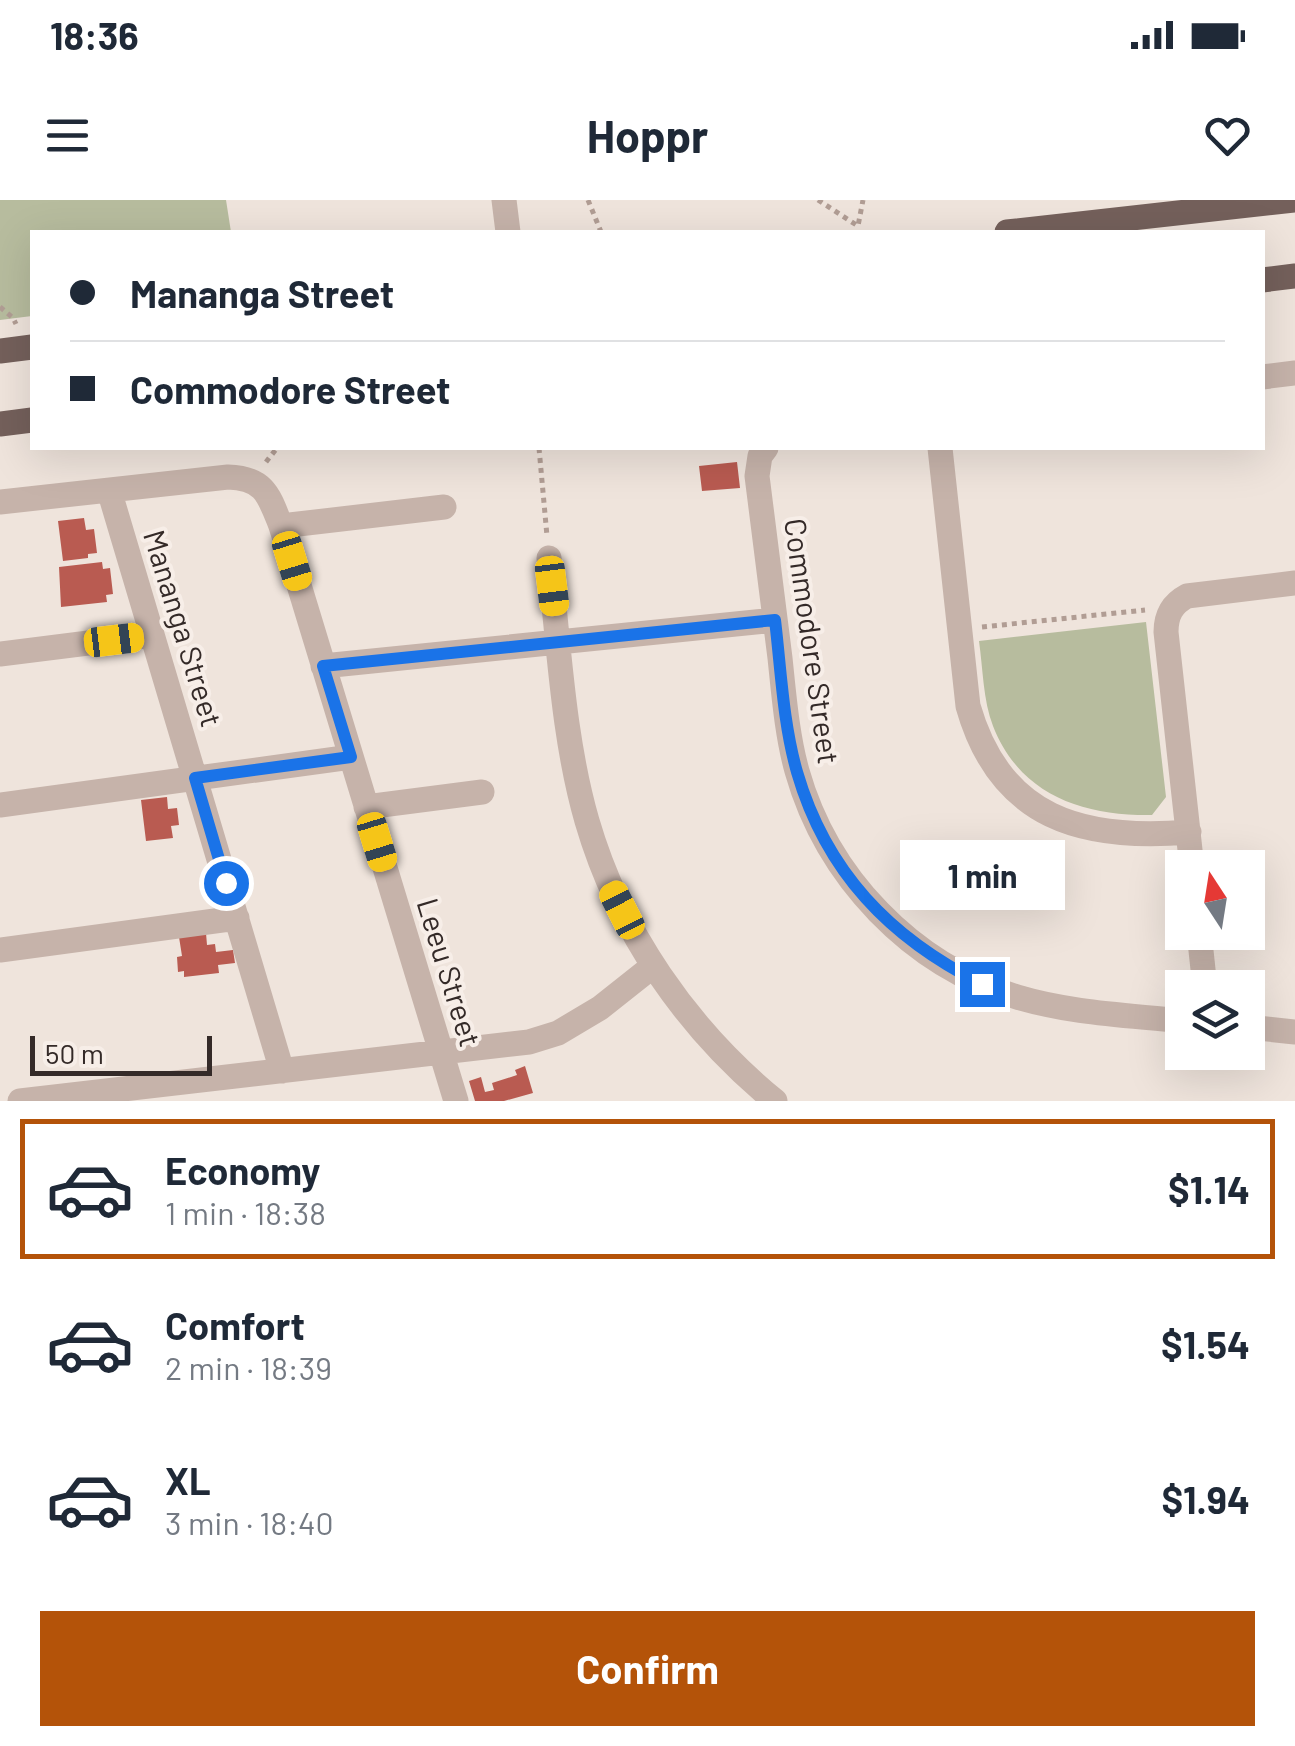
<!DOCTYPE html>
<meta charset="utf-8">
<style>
:root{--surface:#fff;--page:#f6f6f7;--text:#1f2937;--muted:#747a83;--line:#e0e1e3;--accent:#b45309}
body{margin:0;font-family:Barlow,sans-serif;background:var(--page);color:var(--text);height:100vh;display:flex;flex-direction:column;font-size:38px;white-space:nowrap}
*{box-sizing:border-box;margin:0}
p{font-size:32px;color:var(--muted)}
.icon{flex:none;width:55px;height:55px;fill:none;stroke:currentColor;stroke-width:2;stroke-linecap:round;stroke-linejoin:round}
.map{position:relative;height:901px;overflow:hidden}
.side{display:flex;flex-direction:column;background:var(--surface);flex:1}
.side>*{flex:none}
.hud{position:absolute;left:30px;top:30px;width:1235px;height:220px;border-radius:0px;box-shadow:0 10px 40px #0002;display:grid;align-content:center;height:220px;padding:0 40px;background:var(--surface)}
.needle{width:65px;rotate:348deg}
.tools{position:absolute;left:1165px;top:650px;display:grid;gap:20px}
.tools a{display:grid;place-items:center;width:100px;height:100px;border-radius:0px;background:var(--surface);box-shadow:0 10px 40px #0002;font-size:50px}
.scale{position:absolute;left:30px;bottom:25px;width:182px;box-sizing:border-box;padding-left:10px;border:5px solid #342a28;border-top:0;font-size:28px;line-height:35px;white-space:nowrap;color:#342a28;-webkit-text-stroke:8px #f7eee8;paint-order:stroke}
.end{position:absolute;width:45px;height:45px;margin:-22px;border:12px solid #1a73e8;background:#fff;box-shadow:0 0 0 5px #fff}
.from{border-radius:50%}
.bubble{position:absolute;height:70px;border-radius:0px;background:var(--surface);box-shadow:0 10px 40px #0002;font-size:32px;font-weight:700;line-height:70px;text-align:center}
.car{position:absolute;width:30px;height:60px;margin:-30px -15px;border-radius:12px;box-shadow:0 0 8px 2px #0007;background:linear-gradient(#f5c518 24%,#345 0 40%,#f5c518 0 76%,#345 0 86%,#f5c518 0)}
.hud b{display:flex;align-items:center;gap:35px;height:95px;font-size:38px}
.hud b+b{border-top:2px solid var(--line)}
.hud i{width:25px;height:25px;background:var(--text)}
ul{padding:18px 0 0;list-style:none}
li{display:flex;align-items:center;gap:30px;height:140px;margin:0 20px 15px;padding:0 20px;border:5px solid transparent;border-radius:0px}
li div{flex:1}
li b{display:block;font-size:38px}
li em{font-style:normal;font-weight:700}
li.active{border-color:var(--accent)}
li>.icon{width:90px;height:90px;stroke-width:1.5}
.cta{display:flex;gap:20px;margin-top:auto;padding:20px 40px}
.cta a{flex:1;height:115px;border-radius:0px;background:var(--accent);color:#fff;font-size:40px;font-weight:700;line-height:115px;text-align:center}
.status{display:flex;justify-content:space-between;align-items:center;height:70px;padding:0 50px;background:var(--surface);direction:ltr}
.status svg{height:28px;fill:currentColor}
header{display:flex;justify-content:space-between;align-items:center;height:130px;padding:0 40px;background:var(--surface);font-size:45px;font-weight:700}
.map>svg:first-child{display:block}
.green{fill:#b7bc9e}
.building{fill:#b95b51}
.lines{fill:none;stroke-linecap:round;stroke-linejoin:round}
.path{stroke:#b19d94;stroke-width:5;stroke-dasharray:5 5;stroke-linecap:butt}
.minor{stroke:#c6b3aa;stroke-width:25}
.major{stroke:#74605b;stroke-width:25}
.route{stroke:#1a73e8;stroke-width:12}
.labels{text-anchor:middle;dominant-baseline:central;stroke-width:8;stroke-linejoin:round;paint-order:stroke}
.street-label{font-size:30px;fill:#342a28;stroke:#f7eee8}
</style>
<div class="status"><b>18:36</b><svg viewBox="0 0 49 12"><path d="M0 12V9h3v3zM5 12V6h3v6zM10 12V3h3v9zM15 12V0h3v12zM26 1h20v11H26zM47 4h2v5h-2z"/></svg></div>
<header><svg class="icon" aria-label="menu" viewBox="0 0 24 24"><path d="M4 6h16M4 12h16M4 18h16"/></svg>Hoppr<svg class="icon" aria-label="heart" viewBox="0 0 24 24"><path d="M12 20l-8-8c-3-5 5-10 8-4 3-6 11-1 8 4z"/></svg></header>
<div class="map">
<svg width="1295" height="901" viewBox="0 0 1295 901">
<rect width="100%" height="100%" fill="#efe4dc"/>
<path class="green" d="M 0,0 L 226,0 L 231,32 L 32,32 L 32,116 L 0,120 Z
M 1146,422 L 1166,597 L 1152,615 C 1083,616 1020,595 993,526 C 983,500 983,469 979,441 Z"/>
<path class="building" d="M 737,262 L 740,288 L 702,291 L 699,266 Z
M 84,318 L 86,330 L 94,329 L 97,353 L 88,354 L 88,358 L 63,361 L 58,321 Z
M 102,362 L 103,369 L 110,368 L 113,394 L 106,395 L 107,402 L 61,407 L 59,367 Z
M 167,597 L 168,609 L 177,608 L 179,625 L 171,626 L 173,638 L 146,641 L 141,600 Z
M 206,733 L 207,745 L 215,744 L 216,752 L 233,750 L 235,763 L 218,765 L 219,773 L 184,777 L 184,771 L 178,772 L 177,757 L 182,756 L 179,737 Z
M 525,866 L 533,893 L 504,901 L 475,901 L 469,881 L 481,877 L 485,892 L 494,890 L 492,883 L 517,875 L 515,870 Z"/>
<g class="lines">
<path class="path" d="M 588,0 L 601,32
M 818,0 L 858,26 L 863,0
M 0,107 L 13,118 L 16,124
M 539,248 L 547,336
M 266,262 L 277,248
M 982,427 L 1145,410"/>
<path class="minor" d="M 504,0 L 508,32
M 1262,177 L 1295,173
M 766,248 L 760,256 L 757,276 C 765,337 772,398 780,458 C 784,496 787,535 797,571 C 827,677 911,765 1017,797 C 1070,813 1127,815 1182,821
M 940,248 L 968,506 C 1000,619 1083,641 1189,632
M 109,290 L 282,871
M 0,302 L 228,277 C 265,278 269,296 281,326 L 456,901
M 281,326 L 444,307
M 549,358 C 559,445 563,538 587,621 C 619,731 687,829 775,901
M 0,454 L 152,435
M 323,466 L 775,420
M 0,605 L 351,557
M 366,607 L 482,592
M 1192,668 L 1166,432 C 1166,415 1172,404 1187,396 L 1295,383
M 1199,732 L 1205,788
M 0,750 L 237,718
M 1248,827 L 1295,832
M 20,901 L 529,842 L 558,833 L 600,808 L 653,766"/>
<path class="major" d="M 1007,32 L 1294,0
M 1262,80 L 1295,76
M 0,151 L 32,147
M 0,224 L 32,220"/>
</g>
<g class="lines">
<path class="route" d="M 226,683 L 195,578 L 351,557 L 323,466 L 775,420 C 781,470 783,523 797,572 C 826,672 890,738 982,784"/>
</g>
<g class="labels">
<g class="street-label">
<text transform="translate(184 428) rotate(73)">Mananga Street</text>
<text transform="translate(813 441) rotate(82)">Commodore Street</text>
<text transform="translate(450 772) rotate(73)">Leeu Street</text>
</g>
</g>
</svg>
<div class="tools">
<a><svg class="needle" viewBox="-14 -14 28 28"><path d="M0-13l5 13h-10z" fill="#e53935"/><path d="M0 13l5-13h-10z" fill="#747a83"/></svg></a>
<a><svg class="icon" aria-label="layers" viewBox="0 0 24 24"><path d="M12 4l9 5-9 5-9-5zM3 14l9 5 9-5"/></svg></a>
</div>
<div class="scale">50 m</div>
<i class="end from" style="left:226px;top:683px"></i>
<i class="end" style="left:982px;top:784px"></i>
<div class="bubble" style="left:900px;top:640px;width:165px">1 min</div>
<i class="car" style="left:292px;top:361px;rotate:163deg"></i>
<i class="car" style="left:552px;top:386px;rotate:173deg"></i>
<i class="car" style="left:114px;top:440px;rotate:83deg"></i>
<i class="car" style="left:377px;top:642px;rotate:163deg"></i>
<i class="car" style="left:622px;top:710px;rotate:333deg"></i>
<div class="hud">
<b><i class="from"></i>Mananga Street</b>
<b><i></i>Commodore Street</b>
</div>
</div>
<section class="side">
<ul>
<li class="active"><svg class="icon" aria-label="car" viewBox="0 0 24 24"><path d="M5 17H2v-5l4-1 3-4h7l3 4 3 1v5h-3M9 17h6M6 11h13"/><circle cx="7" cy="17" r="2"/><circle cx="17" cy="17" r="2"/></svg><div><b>Economy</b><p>1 min · 18:38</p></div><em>$1.14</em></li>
<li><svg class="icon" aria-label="car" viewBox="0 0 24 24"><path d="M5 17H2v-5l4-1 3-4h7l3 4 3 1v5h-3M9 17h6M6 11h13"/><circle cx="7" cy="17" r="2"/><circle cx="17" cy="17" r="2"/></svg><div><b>Comfort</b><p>2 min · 18:39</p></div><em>$1.54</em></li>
<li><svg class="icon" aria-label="car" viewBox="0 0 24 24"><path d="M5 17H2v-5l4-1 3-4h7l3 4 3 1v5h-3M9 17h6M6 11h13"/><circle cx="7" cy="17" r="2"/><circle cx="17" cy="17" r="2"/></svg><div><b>XL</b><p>3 min · 18:40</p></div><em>$1.94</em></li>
</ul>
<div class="cta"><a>Confirm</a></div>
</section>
